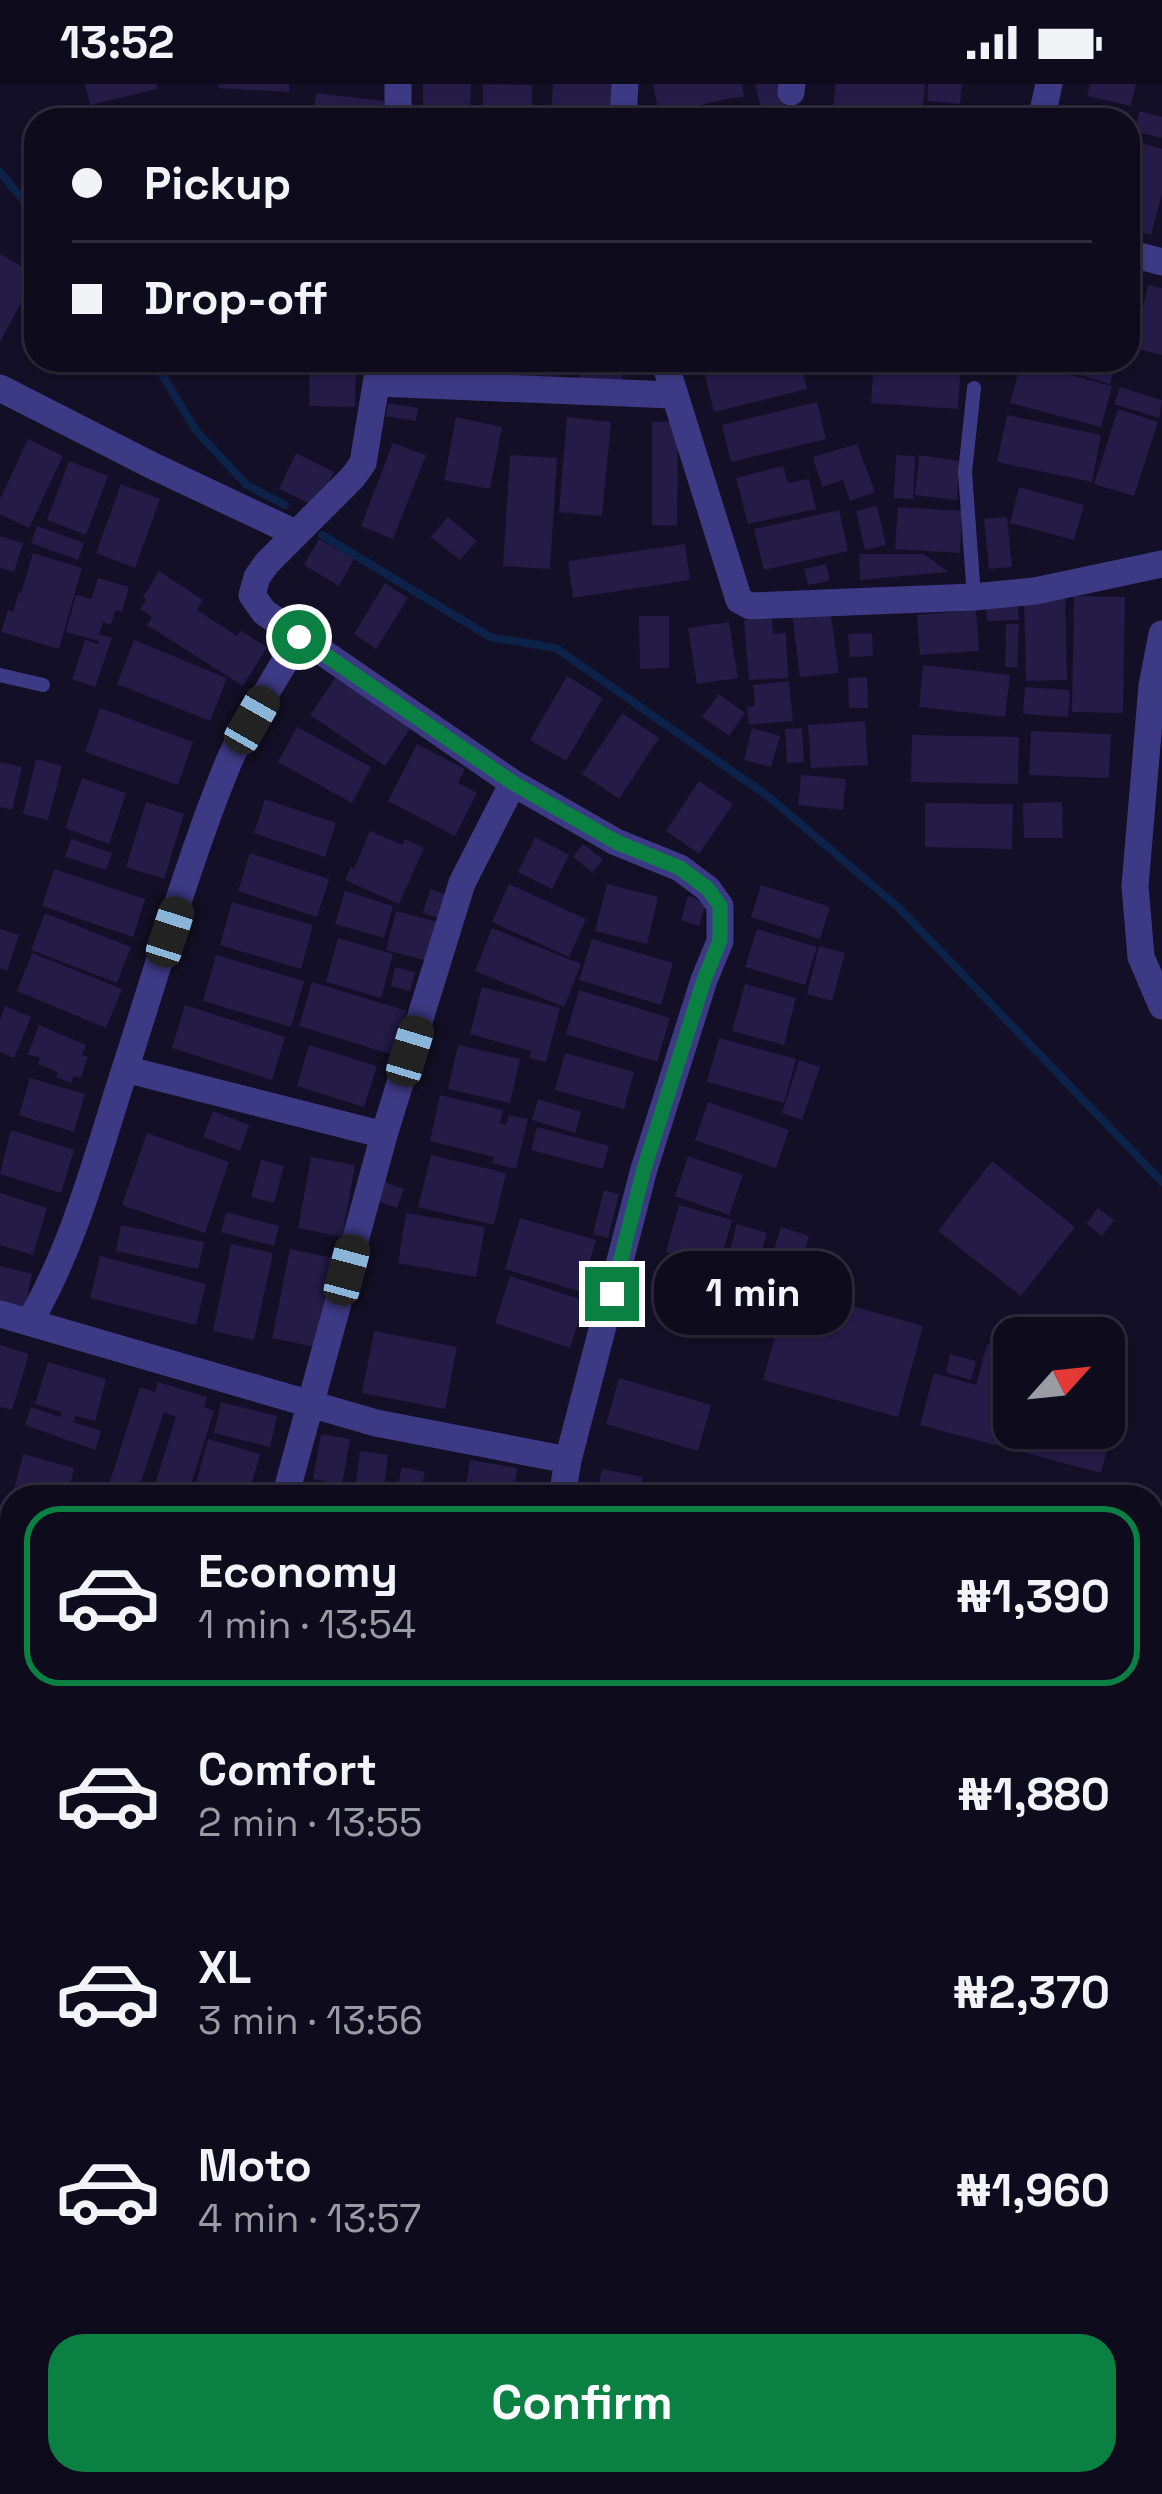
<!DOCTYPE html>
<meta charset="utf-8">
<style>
:root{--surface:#0e0b1c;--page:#1c1929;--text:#f1f3f6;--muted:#9b9ba3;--line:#2e2b3b;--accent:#0b8043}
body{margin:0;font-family:"Space Grotesk",sans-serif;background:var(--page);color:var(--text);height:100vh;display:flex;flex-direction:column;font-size:45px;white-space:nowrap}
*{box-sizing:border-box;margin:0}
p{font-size:39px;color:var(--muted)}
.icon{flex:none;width:66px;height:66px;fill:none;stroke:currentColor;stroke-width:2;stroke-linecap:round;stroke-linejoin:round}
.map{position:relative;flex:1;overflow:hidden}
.drawer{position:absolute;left:0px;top:1401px;width:1164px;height:1011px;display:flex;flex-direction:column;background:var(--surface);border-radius:36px 36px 0 0;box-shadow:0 3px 9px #0004,0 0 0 3px var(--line)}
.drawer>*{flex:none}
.banner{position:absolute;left:24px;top:24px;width:1116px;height:264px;border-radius:36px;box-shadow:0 3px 9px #0004,0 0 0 3px var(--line);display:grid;align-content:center;height:264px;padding:0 48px;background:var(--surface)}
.needle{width:78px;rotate:63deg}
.fabs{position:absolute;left:993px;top:1233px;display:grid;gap:24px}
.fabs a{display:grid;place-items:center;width:132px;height:132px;border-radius:24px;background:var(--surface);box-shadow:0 3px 9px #0004,0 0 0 3px var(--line);font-size:60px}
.end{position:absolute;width:54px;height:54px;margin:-27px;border:15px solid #0b8043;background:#fff;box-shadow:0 0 0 6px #fff}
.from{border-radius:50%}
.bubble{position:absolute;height:84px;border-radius:36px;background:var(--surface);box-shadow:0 3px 9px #0004,0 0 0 3px var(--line);font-size:39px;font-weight:600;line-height:84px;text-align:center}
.car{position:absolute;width:36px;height:72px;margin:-36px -18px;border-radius:15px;box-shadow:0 0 9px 3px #0007;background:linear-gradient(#222 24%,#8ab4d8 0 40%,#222 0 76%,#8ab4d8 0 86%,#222 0)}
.banner b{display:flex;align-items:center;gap:42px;height:114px;font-size:45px}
.banner b+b{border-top:3px solid var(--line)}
.banner i{width:30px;height:30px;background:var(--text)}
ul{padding:21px 0 0;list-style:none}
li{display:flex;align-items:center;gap:36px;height:180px;margin:0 24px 18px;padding:0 24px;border:6px solid transparent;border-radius:36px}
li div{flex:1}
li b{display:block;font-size:45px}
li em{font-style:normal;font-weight:600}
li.current{border-color:var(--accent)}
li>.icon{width:108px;height:108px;stroke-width:1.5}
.action{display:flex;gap:24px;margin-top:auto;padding:24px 48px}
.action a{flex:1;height:138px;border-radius:36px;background:var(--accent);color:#fff;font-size:48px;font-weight:600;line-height:138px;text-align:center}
.status{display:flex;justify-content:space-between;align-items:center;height:84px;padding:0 60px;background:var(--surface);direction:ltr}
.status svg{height:33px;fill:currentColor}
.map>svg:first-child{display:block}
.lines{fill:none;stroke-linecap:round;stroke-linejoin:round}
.stream{stroke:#0c2248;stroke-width:8}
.building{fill:#241b47}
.lane{stroke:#3d3a85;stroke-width:14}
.street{stroke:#3d3a85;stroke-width:27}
.route{stroke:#0b8043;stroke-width:15}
</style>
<div class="status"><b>13:52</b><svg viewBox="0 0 49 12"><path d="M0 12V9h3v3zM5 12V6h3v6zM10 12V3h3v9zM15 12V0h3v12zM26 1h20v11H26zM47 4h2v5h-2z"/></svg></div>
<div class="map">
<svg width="1162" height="2410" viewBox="0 0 1162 2410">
<rect width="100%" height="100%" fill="#130f26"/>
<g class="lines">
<path class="stream" d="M 0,88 L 36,132
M 153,276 L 197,348 L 247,401 L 285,421
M 322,451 L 490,553 L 556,564 L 769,713 L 899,824 L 1162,1098"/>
</g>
<path class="building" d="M 85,0 L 156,0 L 157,5 L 90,21 Z
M 219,0 L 289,0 L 289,8 L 218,4 Z
M 423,0 L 471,0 L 470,28 L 423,27 Z
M 483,0 L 532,1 L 532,25 L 483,25 Z
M 553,0 L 620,0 L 618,35 L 551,30 Z
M 653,0 L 742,0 L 744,13 L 732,14 L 659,30 Z
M 755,0 L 779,0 L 789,36 L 764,36 Z
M 836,0 L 925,0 L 922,36 L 831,34 Z
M 928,0 L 962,0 L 960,20 L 927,17 Z
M 1090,0 L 1136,0 L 1131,22 L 1087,12 Z
M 316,9 L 384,17 L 381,36 L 313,35 Z
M 1140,27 L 1162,33 L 1162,54 L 1134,47 Z
M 1135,57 L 1162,65 L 1162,110 L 1151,151 L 1128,145 L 1128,80 Z
M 0,170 L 36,191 L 0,258 Z
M 1148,201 L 1162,204 L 1162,271 L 1134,264 Z
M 310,276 L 356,276 L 355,323 L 309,322 Z
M 517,276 L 558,276 L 558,292 L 517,291 Z
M 580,276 L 622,276 L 622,302 L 579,301 Z
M 730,276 L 800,276 L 807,305 L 714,328 L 703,283 Z
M 874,276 L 961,276 L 958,325 L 871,319 Z
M 1066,276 L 1108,276 L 1116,278 L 1110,300 L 1063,286 Z
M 1021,278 L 1112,302 L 1101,343 L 1010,319 Z
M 1120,303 L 1162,316 L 1159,334 L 1114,320 Z
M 817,318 L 826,355 L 731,378 L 722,341 Z
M 388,319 L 418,324 L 416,337 L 386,332 Z
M 1118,325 L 1158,338 L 1134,412 L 1094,400 Z
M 1007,331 L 1101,351 L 1092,398 L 997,378 Z
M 456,333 L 502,343 L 490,405 L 444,396 Z
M 567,333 L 611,338 L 602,432 L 559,428 Z
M 652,338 L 678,338 L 677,442 L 652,441 Z
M 28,355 L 63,372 L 29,444 L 0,430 L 0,415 Z
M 393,359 L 426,371 L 393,455 L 361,442 Z
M 857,360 L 875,408 L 850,417 L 843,396 L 822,403 L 813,373 Z
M 296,369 L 334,388 L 317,423 L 279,405 Z
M 510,371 L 557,374 L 550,485 L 503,482 Z
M 896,371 L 915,372 L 913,415 L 894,414 Z
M 919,371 L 959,377 L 957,416 L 915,411 Z
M 69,377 L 108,392 L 86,451 L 47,436 Z
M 783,382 L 788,399 L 809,395 L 816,425 L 748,440 L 736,394 Z
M 121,400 L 160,415 L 135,484 L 96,469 Z
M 1019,403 L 1084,421 L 1074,456 L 1010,439 Z
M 877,422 L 886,461 L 865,466 L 856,427 Z
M 898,423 L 962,427 L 960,469 L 895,465 Z
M 839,426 L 848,467 L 764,486 L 754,445 Z
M 448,433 L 477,457 L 460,476 L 431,453 Z
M 1007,433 L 1012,483 L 989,485 L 984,435 Z
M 37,442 L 84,459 L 78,476 L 31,459 Z
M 0,452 L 23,459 L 14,488 L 0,484 Z
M 319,455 L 354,475 L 339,502 L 304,481 Z
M 685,460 L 690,496 L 573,514 L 568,477 Z
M 33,469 L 82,484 L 59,565 L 1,548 L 8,526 L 13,528 L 19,508 L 21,509 Z
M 859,470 L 924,470 L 948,488 L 860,496 Z
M 826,480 L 830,497 L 808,501 L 804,485 Z
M 159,487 L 203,516 L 197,526 L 237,552 L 241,547 L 267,563 L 243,602 L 147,541 L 152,533 L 140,525 L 146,516 L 143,513 Z
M 98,494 L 129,503 L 122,528 L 115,526 L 111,541 L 103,538 L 99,550 L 112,554 L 95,603 L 72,595 L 85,556 L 98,560 L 99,557 L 66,548 L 76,511 L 91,515 Z
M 385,499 L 408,514 L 376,565 L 354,550 Z
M 1065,511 L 1067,596 L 1026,597 L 1024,512 Z
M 1074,512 L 1125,513 L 1123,629 L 1072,628 Z
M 1017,514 L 1019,536 L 987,537 L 986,516 Z
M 830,526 L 839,589 L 800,593 L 792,531 Z
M 976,526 L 979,567 L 920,571 L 917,531 Z
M 639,532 L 669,532 L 669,584 L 640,585 Z
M 772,535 L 773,550 L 786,549 L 788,594 L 749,596 L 744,536 Z
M 729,538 L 738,594 L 697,600 L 688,544 Z
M 1006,540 L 1019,540 L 1017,583 L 1005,583 Z
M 872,549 L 873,572 L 850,573 L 848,550 Z
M 134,556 L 227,594 L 210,637 L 117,600 Z
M 923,581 L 1010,591 L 1005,633 L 919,623 Z
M 337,591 L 412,642 L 385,682 L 310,631 Z
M 567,592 L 603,614 L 566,677 L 530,656 Z
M 867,593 L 868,624 L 849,624 L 848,594 Z
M 789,597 L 793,637 L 749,641 L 747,623 L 755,622 L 753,601 Z
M 1025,603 L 1070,606 L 1068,633 L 1023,630 Z
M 719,610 L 745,629 L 729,652 L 702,633 Z
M 100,624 L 193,658 L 178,701 L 85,668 Z
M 622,629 L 659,654 L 619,715 L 582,690 Z
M 865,637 L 868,681 L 811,684 L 808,641 Z
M 297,643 L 371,683 L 352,719 L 278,678 Z
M 752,644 L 780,652 L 771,683 L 744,676 Z
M 802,644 L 804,678 L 787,679 L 785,645 Z
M 1031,647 L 1111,650 L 1109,694 L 1029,691 Z
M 912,651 L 1019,653 L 1018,700 L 911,698 Z
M 417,660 L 465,685 L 458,699 L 477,709 L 455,752 L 388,717 Z
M 36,675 L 62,682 L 48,736 L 23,730 Z
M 0,678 L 22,683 L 12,726 L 0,723 Z
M 801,691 L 846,695 L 843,726 L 798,721 Z
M 82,694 L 126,709 L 109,760 L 65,744 Z
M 699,697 L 733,720 L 699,770 L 666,747 Z
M 265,715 L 336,739 L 325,773 L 254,749 Z
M 146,718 L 184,730 L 164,795 L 126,783 Z
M 1062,718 L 1063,754 L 1024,754 L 1023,719 Z
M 925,719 L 1013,720 L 1012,765 L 925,763 Z
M 370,747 L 402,761 L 405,755 L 424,764 L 399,820 L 345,796 L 351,783 L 354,785 Z
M 535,753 L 569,771 L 552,805 L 518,788 Z
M 71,755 L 112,769 L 106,786 L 65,773 Z
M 583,760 L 603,775 L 593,789 L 573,773 Z
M 250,769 L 329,795 L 317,833 L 238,807 Z
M 54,785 L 145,815 L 133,853 L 42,822 Z
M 509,800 L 586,835 L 569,873 L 492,838 Z
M 607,800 L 658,813 L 647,860 L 595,847 Z
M 761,801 L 830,823 L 820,855 L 751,833 Z
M 430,805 L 454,813 L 446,837 L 423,829 Z
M 345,807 L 393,822 L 384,854 L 335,840 Z
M 688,812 L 706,818 L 699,842 L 681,836 Z
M 232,818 L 313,841 L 301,885 L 220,861 Z
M 396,827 L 438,838 L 428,877 L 386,866 Z
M 45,829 L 131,863 L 117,899 L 31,866 Z
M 492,844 L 581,880 L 564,923 L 475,887 Z
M 0,845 L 19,851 L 7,887 L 0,884 Z
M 757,845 L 817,863 L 805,901 L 745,883 Z
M 338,854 L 393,870 L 381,914 L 326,898 Z
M 592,855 L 673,879 L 661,921 L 579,896 Z
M 819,862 L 845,869 L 832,917 L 807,910 Z
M 32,869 L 122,905 L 106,944 L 17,907 Z
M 216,871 L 304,897 L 291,943 L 203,917 Z
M 395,883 L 415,888 L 410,907 L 391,902 Z
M 312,898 L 407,927 L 394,971 L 299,942 Z
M 745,900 L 796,914 L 784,961 L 732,947 Z
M 482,903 L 560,924 L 546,978 L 529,974 L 531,967 L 470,950 Z
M 579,906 L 670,934 L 657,978 L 566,950 Z
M 185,921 L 285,953 L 272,996 L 172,964 Z
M 5,922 L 31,933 L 14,974 L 0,968 L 0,936 Z
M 39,941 L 86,961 L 82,971 L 88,973 L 81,994 L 74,992 L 71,999 L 56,993 L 58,988 L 38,980 L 40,974 L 28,970 Z
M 719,954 L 796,975 L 784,1019 L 707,998 Z
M 309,961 L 377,982 L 364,1023 L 297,1002 Z
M 458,961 L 520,975 L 510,1019 L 448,1005 Z
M 565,969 L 634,988 L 624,1025 L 555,1006 Z
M 799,976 L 820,983 L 802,1036 L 782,1029 Z
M 30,994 L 85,1010 L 74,1048 L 19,1031 Z
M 440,1011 L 503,1026 L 500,1039 L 506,1041 L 509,1031 L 528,1035 L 516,1085 L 492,1079 L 494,1073 L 430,1057 Z
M 538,1015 L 581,1028 L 575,1049 L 532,1036 Z
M 708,1018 L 789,1046 L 776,1084 L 695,1056 Z
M 213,1027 L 249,1041 L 240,1067 L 203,1053 Z
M 537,1043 L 609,1062 L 603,1085 L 531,1066 Z
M 11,1046 L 74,1066 L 61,1109 L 0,1090 Z
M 147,1049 L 229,1078 L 205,1149 L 122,1121 Z
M 431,1071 L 506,1089 L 494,1141 L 418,1123 Z
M 688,1072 L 743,1091 L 729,1131 L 675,1112 Z
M 311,1073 L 355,1081 L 342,1153 L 298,1144 Z
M 261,1076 L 284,1082 L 274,1119 L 251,1113 Z
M 992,1077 L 1075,1143 L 1021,1212 L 938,1147 Z
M 385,1098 L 404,1105 L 397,1124 L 377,1117 Z
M 604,1106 L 619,1110 L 608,1154 L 593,1150 Z
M 0,1109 L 47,1124 L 33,1171 L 0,1161 Z
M 679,1121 L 732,1136 L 719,1182 L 666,1168 Z
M 1098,1124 L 1114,1136 L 1102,1152 L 1086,1140 Z
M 226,1128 L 279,1142 L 274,1162 L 221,1148 Z
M 406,1129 L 485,1143 L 476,1193 L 398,1179 Z
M 520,1134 L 596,1156 L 581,1208 L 505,1185 Z
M 737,1140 L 767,1149 L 755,1191 L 725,1182 Z
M 121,1141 L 204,1158 L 198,1185 L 116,1167 Z
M 781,1143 L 809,1152 L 803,1173 L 774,1165 Z
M 231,1160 L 273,1169 L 254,1256 L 213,1247 Z
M 290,1165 L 333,1174 L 315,1263 L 272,1254 Z
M 100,1172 L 206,1200 L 196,1241 L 90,1214 Z
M 670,1177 L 748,1201 L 733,1250 L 655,1226 Z
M 0,1182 L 32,1190 L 25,1223 L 0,1218 Z
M 510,1192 L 585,1217 L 570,1264 L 495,1239 Z
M 788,1204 L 923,1242 L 898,1333 L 763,1296 Z
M 374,1247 L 457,1263 L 445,1325 L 362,1309 Z
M 987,1260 L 1014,1267 L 1014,1344 L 1104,1344 L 1104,1291 L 1125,1296 L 1101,1389 L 920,1341 L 934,1289 L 976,1301 Z
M 0,1261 L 29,1270 L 12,1326 L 0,1323 Z
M 950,1270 L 976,1277 L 971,1296 L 946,1289 Z
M 48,1278 L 106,1295 L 95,1337 L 75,1332 L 73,1338 L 101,1347 L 95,1366 L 25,1341 L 31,1323 L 60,1333 L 62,1328 L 35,1320 Z
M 619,1294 L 711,1321 L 698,1367 L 606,1340 Z
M 158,1298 L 207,1313 L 204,1323 L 214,1327 L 187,1413 L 151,1413 L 176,1333 L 164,1328 L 136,1413 L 105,1413 L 140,1303 L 155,1308 Z
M 221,1318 L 277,1332 L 270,1363 L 214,1349 Z
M 321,1350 L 350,1355 L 342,1401 L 313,1395 Z
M 208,1355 L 260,1370 L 248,1413 L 192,1413 Z
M 360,1367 L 388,1371 L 383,1413 L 354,1413 Z
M 23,1370 L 74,1384 L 67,1413 L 12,1413 Z
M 470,1376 L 517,1384 L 513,1413 L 464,1413 Z
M 402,1383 L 425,1388 L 419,1413 L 395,1413 Z
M 602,1385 L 643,1393 L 639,1413 L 596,1413 Z
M 0,1503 L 12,1507 L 12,1570 L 0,1567 Z
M 0,1604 L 12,1607 L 12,1659 L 6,1684 L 0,1683 Z
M 1152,1660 L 1162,1663 L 1162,1710 L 1152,1707 Z
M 1152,1715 L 1162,1718 L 1162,1768 L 1152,1766 Z
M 1152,1833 L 1162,1836 L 1162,1888 L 1152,1885 Z
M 0,1934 L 12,1938 L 12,1989 L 0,1986 Z
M 1152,2063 L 1162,2066 L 1162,2122 L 1152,2120 Z
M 12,2085 L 12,2123 L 6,2124 L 7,2131 L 12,2130 L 12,2180 L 0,2182 L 0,2087 Z
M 1158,2225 L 1162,2241 L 1162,2308 L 1152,2311 L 1152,2227 Z
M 89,2400 L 168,2400 L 164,2410 L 91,2410 L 86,2408 Z
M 196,2400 L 265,2400 L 266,2410 L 198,2410 Z
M 373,2400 L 433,2400 L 433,2402 L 401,2410 L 376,2410 Z
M 528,2400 L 597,2400 L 598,2410 L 528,2410 Z
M 659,2400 L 713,2400 L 716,2410 L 662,2410 Z
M 772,2400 L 826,2400 L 828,2410 L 774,2410 Z"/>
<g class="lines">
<path class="lane" d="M 974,304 L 965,388 L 974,513
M 0,591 L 43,601"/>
<path class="street" d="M 398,0 L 398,36
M 791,8 L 792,0
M 623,36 L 625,0
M 1041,36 L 1049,0
M 1128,169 L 1162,178
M 380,276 L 363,379 L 353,393 L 267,479 L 257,493 L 252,511 L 264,528 L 513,699 L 616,758 L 680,784 L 708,805 L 720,822 L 720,857 L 704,896 L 644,1085 L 568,1376 L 562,1413
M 664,276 L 739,516 L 750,522 L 974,513 L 1035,507 L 1162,480
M 378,299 L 673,311
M 0,304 L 151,381 L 295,449
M 1162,550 L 1152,602 L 1135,802 L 1141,873 L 1162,922
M 125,985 L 384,1051
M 0,1230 L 376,1339 L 568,1376
M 30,1237 C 77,1156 98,1067 127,979 C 159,880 188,778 227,682 C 244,641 277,593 299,553
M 285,1413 L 384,1051 L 462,799 L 513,699
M 0,1449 L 12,1452
M 1152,1522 L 1162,1487
M 0,1730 L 12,1733
M 1152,2031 L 1162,2034
M 0,2214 L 12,2211
M 0,2284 L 12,2272
M 1152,2382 L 1162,2381
M 470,2400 L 472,2410
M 742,2400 L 744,2410
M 1101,2400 L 1103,2410
M 1009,2410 L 1053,2400"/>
</g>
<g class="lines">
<path class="route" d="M 299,553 L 513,699 L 616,758 L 680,784 L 708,805 L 720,822 L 720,856 L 704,896 L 644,1085 L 612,1210"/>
</g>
</svg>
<div class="fabs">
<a><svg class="needle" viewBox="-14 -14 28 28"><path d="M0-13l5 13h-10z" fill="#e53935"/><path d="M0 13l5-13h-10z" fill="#9b9ba3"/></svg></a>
</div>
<i class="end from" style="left:299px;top:553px"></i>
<i class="end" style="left:612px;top:1210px"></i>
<div class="bubble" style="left:654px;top:1167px;width:198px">1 min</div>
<i class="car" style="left:252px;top:636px;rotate:30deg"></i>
<i class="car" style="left:170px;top:848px;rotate:18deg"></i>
<i class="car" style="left:410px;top:967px;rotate:17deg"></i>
<i class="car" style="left:347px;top:1186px;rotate:15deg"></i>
<div class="banner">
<b><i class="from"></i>Pickup</b>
<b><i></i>Drop-off</b>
</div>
<section class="drawer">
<ul>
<li class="current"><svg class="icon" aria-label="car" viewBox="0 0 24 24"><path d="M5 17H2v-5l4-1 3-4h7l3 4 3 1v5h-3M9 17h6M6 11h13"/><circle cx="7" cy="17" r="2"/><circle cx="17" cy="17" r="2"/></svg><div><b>Economy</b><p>1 min · 13:54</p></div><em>₦1,390</em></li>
<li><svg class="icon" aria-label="car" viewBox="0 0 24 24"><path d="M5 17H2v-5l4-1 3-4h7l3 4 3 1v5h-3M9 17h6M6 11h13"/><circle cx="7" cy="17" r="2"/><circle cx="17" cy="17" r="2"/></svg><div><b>Comfort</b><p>2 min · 13:55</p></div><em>₦1,880</em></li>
<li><svg class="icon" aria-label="car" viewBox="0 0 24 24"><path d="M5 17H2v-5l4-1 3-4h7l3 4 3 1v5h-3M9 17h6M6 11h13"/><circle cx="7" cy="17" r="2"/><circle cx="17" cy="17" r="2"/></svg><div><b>XL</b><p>3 min · 13:56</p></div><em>₦2,370</em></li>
<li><svg class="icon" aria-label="car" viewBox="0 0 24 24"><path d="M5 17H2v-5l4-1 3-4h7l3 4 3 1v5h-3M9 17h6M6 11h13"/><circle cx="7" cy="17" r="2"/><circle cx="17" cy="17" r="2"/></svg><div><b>Moto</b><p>4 min · 13:57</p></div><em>₦1,960</em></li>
</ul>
<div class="action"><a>Confirm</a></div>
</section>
</div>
